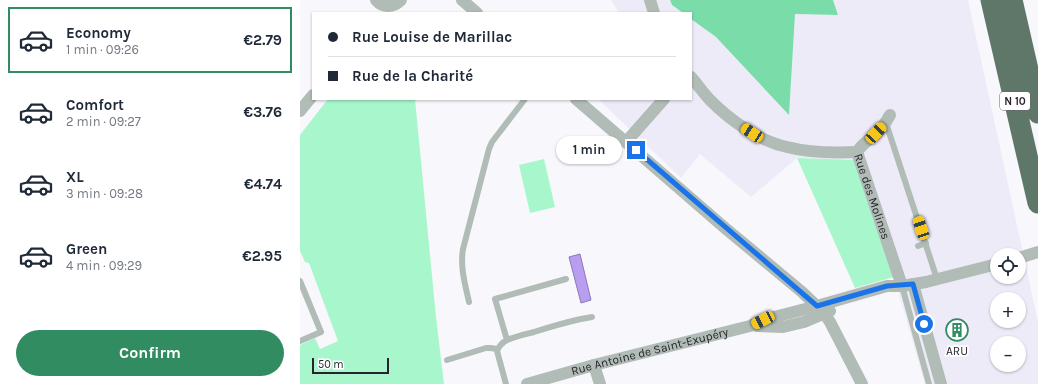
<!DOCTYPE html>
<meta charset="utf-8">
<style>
:root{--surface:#fff;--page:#f6f6f7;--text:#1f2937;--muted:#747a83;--line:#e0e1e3;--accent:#328c62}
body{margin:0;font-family:Karla,sans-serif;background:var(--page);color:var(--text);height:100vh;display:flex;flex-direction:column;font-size:15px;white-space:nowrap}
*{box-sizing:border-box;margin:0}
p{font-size:13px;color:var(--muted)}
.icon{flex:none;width:22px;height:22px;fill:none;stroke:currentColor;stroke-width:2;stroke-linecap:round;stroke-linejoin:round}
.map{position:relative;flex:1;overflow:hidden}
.side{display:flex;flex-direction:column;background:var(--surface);width:300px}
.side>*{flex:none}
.top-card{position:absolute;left:12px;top:12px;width:380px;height:88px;border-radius:0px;box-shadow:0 1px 3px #0004;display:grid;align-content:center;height:88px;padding:0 16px;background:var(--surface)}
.tools{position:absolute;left:690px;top:248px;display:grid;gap:8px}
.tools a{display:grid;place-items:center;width:36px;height:36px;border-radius:50%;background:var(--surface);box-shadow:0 1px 3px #0004;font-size:20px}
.scale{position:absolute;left:12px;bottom:10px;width:77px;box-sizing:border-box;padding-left:4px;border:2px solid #27242e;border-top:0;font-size:11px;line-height:14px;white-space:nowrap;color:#27242e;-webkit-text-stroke:3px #fff;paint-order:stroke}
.end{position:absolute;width:18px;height:18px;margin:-9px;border:5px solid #1a73e8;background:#fff;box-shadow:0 0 0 2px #fff}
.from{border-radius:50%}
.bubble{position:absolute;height:28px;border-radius:14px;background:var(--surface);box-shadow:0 1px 3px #0004;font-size:13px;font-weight:700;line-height:28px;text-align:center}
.car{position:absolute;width:12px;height:24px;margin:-12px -6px;border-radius:5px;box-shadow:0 0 3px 1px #0007;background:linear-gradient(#f5c518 24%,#345 0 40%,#f5c518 0 76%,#345 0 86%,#f5c518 0)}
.top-card b{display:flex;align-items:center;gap:14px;height:38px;font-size:15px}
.top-card b+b{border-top:1px solid var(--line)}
.top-card i{width:10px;height:10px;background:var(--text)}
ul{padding:7px 0 0;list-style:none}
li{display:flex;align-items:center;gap:12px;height:66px;margin:0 8px 6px;padding:0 8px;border:2px solid transparent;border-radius:0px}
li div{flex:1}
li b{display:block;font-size:15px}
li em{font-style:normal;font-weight:700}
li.on{border-color:var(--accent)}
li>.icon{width:36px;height:36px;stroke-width:1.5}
.action{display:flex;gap:8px;margin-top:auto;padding:8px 16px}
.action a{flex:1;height:46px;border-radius:24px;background:var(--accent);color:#fff;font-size:16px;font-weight:700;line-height:46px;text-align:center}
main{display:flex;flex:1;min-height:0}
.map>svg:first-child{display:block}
.built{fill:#eeebf8;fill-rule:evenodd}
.green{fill:#a8f7cc}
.forest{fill:#79dca9}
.water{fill:#b89df0;stroke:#8c79b6}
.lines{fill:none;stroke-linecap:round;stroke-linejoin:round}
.lane{stroke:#b0bcb5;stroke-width:6}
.street{stroke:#b0bcb5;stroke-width:12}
.highway{stroke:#5e7769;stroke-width:21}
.route{stroke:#1a73e8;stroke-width:5}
.labels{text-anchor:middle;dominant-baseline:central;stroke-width:3.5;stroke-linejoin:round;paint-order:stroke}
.shield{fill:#fff;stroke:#68666d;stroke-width:1}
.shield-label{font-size:11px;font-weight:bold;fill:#27242e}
.street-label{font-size:12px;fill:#27242e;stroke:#fff}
.poi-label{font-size:12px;fill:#27242e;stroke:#fff}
</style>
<main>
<section class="side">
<ul>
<li class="on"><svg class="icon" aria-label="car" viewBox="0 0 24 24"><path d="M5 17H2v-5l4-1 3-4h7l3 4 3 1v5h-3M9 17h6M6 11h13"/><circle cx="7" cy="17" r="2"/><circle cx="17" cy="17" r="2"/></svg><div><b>Economy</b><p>1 min · 09:26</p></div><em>€2.79</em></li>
<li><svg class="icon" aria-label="car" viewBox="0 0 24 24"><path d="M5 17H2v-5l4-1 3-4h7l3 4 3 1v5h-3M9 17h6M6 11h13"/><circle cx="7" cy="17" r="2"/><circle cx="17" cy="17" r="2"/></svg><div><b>Comfort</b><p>2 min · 09:27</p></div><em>€3.76</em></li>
<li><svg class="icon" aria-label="car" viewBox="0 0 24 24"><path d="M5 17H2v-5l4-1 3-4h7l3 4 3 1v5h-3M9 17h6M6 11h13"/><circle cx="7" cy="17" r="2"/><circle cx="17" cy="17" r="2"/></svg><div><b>XL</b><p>3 min · 09:28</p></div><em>€4.74</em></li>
<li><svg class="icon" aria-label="car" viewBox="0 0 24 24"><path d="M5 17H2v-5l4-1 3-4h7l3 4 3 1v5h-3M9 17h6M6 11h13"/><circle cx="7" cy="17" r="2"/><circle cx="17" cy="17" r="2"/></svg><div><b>Green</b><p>4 min · 09:29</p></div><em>€2.95</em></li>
</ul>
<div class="action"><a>Confirm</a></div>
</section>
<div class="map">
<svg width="738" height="384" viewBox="0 0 738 384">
<rect width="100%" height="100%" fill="#f8f7fc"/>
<path class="built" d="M 311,0 L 370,0 L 372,5 L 383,13 L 319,13 Z
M 533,0 L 668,0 L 738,322 L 738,384 L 625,384 L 594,277 L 555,160 L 497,158 L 451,197 L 400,154 L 381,178 L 298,99 L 391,99 L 391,19 L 416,37 L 489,114 L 495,14 L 538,15 ZM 697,255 L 719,255 L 719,277 L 697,277 ZM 697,299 L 719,299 L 719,321 L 697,321 ZM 697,343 L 719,343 L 719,365 L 697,365 Z"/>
<path class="green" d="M 28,99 L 115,99 L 136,317 L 144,384 L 0,384 L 0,345 L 15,338 L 20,349 L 38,341 L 9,263 L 5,262 L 0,251 L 0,135 Z
M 497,158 L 556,160 L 594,277 L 555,288 Z
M 244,159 L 255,207 L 230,213 L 219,165 Z"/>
<path class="forest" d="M 370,0 L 533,0 L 538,15 L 495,14 L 489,115 L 416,37 L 391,19 L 391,13 L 383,13 L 372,5 Z"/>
<path class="water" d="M 280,254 L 291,300 L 281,303 L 269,257 Z"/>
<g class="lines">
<path class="lane" d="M 586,123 L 637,279
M 618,246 L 626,243
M 0,281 L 21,332 L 0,341
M 602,286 L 629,384
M 169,302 C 165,284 160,267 163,249 L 189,149 L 192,142 L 225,99
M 207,340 L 195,299 L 266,279
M 147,360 L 186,348 L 190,348 L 198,349
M 206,384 L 197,351 C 198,347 203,342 207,340 C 216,336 226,334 234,332 C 253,326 272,320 292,317"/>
<g class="street">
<path d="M 76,0 C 83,8 93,8 101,0"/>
<path d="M 162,0 L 177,13"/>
<path d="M 350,0 L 354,13"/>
<path d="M 391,77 C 398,85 404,94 411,101 C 430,120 459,141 487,147 C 510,153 534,153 557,152"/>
<path d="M 276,99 L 425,228 L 502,292 L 524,313 L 530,322 L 562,384"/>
<path d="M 0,111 L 13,95"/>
<path d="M 326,142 L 364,99"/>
<path id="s1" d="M 557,152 L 602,286"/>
<path d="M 557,152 C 563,143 568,141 576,134 C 582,129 586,122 590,115"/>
<path d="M 719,258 L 738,252"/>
<path d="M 613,284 L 641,384"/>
<path d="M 457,326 L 483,327 L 504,322 L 530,311"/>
<path d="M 294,365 L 300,384"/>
<path id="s2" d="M 227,384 L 294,365 L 450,326 L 463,320 L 517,306 L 587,286 L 602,286 L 626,282 L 697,264"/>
</g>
<path class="highway" d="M 691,0 L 738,203
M 712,0 L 738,113"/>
</g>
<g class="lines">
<path class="route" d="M 336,150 L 517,306 L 587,286 L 613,284 L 624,324"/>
</g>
<defs>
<g id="building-ring" transform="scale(1.15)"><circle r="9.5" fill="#fff" stroke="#328c62" stroke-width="1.5"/><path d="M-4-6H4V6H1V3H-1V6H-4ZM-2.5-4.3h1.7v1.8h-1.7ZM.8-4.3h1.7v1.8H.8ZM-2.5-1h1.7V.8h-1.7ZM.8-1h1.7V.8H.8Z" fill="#328c62"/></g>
</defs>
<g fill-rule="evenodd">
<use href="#building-ring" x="657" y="330"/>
</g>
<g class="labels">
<rect class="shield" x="700" y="92" width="30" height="18" rx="3"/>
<g class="shield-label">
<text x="715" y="101">N 10</text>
</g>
<g class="street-label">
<text stroke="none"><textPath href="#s1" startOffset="47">Rue des Molines</textPath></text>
<text stroke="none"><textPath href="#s2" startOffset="127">Rue Antoine de Saint-Exupéry</textPath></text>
</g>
<g class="poi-label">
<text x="657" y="351">ARU</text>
</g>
</g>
</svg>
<div class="tools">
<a><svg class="icon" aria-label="locate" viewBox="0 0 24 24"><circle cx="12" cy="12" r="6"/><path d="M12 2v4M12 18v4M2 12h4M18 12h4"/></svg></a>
<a>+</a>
<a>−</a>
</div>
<div class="scale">50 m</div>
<i class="end from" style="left:624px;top:324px"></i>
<i class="end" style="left:336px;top:150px"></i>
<div class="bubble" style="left:256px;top:136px;width:66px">1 min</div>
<i class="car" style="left:452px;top:133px;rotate:303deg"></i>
<i class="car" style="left:576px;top:133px;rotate:43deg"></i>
<i class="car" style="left:621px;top:228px;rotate:342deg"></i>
<i class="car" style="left:463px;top:320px;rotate:244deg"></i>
<div class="top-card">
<b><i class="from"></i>Rue Louise de Marillac</b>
<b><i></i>Rue de la Charité</b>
</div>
</div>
</main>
